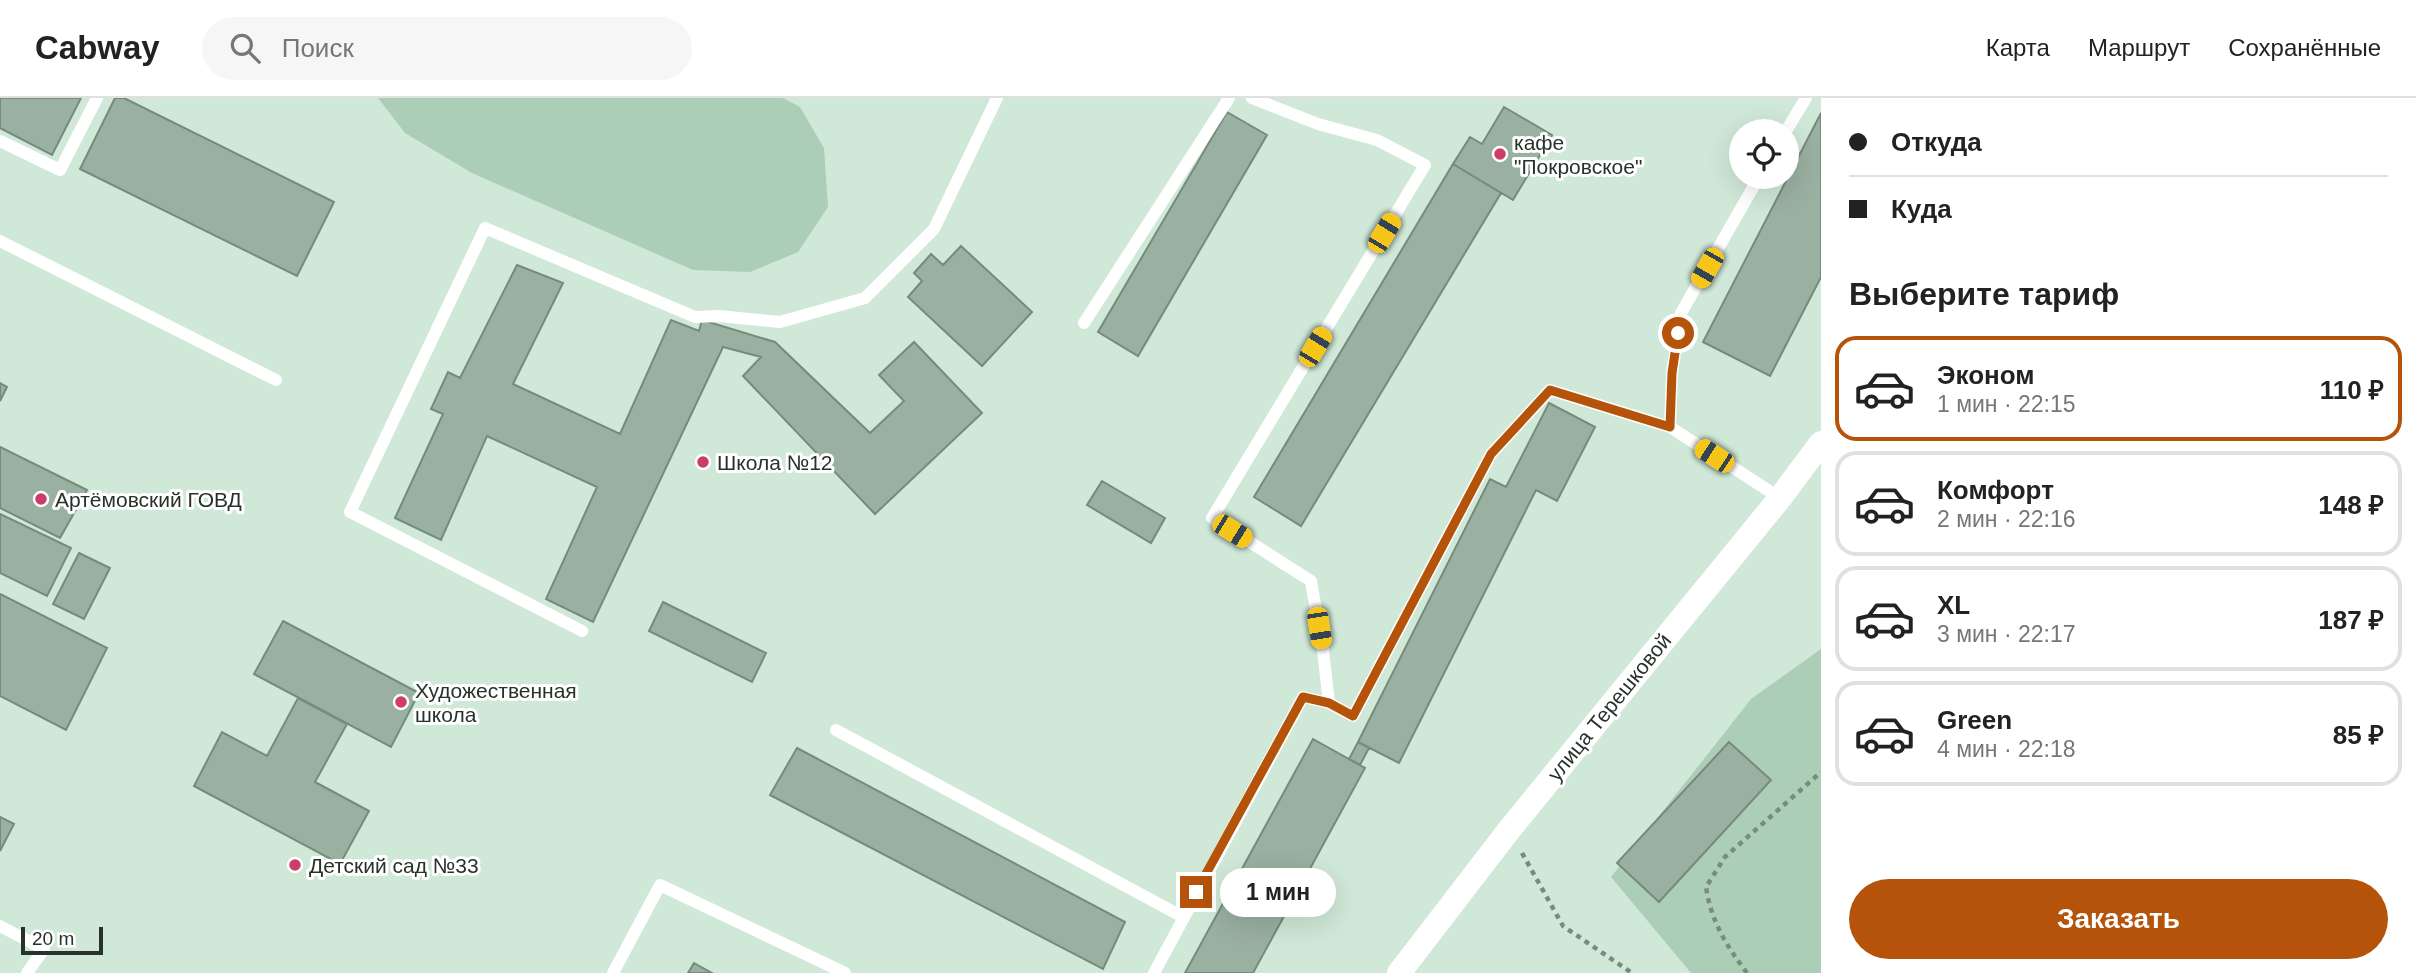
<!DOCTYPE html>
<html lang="ru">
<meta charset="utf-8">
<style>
:root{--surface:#fff;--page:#f6f6f6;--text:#222;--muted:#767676;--line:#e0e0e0;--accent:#b45309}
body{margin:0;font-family:Arial,sans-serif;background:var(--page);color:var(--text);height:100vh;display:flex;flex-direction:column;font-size:26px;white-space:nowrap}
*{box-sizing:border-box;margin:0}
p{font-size:23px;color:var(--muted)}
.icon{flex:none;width:38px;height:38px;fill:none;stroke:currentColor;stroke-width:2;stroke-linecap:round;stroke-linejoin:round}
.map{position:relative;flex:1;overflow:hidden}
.drawer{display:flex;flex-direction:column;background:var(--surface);width:595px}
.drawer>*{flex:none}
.hud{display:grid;align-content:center;height:154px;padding:0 28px;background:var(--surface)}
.controls{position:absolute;left:1729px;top:21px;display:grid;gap:14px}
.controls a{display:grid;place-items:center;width:70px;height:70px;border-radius:50%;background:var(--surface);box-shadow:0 7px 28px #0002;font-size:35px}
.scale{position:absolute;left:21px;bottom:18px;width:82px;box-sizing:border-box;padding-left:7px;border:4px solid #28322c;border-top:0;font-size:19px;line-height:24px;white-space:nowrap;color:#28322c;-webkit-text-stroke:5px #fff;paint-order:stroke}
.end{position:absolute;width:32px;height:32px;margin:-16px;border:9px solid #b45309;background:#fff;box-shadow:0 0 0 4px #fff}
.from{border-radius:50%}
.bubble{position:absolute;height:49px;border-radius:24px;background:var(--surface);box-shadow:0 7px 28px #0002;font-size:23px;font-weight:600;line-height:49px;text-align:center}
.car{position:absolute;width:21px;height:42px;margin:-21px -10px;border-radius:9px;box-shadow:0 0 5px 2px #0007;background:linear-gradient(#f5c518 24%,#345 0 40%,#f5c518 0 76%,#345 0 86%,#f5c518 0)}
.hud b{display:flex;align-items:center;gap:24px;height:66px;font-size:26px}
.hud b+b{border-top:2px solid var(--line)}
.hud i{width:18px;height:18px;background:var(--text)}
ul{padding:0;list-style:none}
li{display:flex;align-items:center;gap:21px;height:105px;margin:0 14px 10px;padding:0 14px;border:4px solid var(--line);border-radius:21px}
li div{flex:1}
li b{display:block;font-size:26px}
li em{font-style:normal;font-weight:600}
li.current{border-color:var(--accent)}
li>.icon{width:63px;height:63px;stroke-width:1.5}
h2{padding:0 28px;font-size:32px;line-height:84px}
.cta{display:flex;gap:14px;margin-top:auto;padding:14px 28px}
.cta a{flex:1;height:80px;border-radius:42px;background:var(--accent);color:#fff;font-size:28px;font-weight:600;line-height:80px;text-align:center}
header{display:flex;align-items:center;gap:42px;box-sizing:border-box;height:98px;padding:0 35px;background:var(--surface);border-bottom:2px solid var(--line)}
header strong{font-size:33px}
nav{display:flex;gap:38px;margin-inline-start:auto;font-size:24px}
.search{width:490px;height:63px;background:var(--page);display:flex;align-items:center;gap:18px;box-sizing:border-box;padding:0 24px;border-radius:38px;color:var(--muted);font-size:26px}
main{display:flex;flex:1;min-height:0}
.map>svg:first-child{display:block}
.green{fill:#acceb7}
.building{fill:#9ab0a1;stroke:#758b7c;stroke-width:2}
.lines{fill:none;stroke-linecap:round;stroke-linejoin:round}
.path{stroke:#798a7f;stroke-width:4.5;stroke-dasharray:5 5;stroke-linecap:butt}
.service{stroke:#fff;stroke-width:12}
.minor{stroke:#fff;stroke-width:24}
.route{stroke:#b45309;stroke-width:9}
.poi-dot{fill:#cc3e69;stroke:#fff;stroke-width:2.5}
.labels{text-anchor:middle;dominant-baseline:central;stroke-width:6;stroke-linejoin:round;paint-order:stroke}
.poi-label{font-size:21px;fill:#28322c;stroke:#fff;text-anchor:start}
.street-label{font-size:21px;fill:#28322c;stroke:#fff}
</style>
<header>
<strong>Cabway</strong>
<div class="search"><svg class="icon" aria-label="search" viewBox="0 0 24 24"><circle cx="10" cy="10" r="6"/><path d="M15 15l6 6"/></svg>Поиск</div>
<nav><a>Карта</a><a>Маршрут</a><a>Сохранённые</a></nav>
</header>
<main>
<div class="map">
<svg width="1821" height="875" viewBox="0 0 1821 875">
<rect width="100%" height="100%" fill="#d0e8d8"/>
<path class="green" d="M 378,0 L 783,0 L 800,9 L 824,50 L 828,109 L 798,154 L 750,174 L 693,172 L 472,75 L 405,35 Z
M 1821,551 L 1821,875 L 1691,875 L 1611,779 L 1751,601 Z"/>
<path class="building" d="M 0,0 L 81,0 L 52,57 L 0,30 Z
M 115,0 L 124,0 L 334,104 L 297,178 L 80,71 Z
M 1504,9 L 1552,37 L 1513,102 L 1453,66 L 1470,39 L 1482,46 Z
M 1227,14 L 1267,37 L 1138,258 L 1098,234 Z
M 1821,15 L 1821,179 L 1770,278 L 1703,244 Z
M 1453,66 L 1501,95 L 1301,428 L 1254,399 Z
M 961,148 L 1032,214 L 982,268 L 908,199 L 922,183 L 914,175 L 931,156 L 943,167 Z
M 517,167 L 563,185 L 513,286 L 620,336 L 671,222 L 699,233 L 702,222 L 775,244 L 870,335 L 904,303 L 879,277 L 914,244 L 982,315 L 875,416 L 743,278 L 761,259 L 723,249 L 593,524 L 546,501 L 597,389 L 487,338 L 441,442 L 395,420 L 443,316 L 431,311 L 448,274 L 460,280 Z
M 0,285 L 7,289 L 0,303 Z
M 1549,305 L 1595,329 L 1557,403 L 1536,392 L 1399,665 L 1358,644 L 1490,381 L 1506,389 Z
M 0,349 L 87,392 L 60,440 L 0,410 Z
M 1102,383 L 1165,420 L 1151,445 L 1087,407 Z
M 0,416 L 71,450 L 47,498 L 0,475 Z
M 79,455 L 110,470 L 84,521 L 53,506 Z
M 0,496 L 107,550 L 66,632 L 0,598 Z
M 663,504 L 766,555 L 752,584 L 649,533 Z
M 283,523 L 419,595 L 391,649 L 254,576 Z
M 298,600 L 347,626 L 315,684 L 369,713 L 340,766 L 194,688 L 222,634 L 267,658 Z
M 1313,641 L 1365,670 L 1253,875 L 1185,875 Z
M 1358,644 L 1369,650 L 1360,667 L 1349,661 Z
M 1729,644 L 1771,682 L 1659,804 L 1617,765 Z
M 797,650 L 1125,824 L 1103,871 L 770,697 Z
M 0,719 L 14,726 L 0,753 Z
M 694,865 L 712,875 L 688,875 Z"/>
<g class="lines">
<path class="path" d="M 1522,755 L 1563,828 L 1632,875
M 1747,875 C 1726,847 1711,823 1706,789 L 1725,759 L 1821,674"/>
<path class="service" d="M 1252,0 L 1318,26 L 1377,42 L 1425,67 L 1212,420 L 1311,483 L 1323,553 L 1329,605
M 1786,33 L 1806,0
M 0,43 L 60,72 L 97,0
M 0,143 L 276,282
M 1084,225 L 1229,0
M 1670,329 L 1672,275 L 1681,215 L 1759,79
M 582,533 L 350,414 L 485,130 L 695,219 L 719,218 L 780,224 L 865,200 L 934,131 L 997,0
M 836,632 L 1183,819
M 0,828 L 44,851 L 27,875
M 613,875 L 660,787 L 845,875
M 1154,875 L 1303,599 L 1329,605 L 1353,618 L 1491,356 L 1550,292 L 1670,329 L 1780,400"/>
<path class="minor" d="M 1399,875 L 1509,732 L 1780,400 L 1821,345"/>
</g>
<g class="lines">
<path class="route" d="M 1196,794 L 1303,599 L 1329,605 L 1353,618 L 1491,356 L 1550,292 L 1670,329 L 1672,275 L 1678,235"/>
</g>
<g class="poi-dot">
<circle cx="1500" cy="56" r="7"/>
<circle cx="703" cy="364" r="7"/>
<circle cx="41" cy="401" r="7"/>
<circle cx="401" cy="604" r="7"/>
<circle cx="295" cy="767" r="7"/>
</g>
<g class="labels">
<g class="poi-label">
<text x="1514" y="44">кафе<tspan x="1514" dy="24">"Покровское"</tspan></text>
<text x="717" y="364">Школа №12</text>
<text x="55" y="401">Артёмовский ГОВД</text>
<text x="415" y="592">Художественная<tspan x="415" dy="24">школа</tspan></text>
<text x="309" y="767">Детский сад №33</text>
</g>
<g class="street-label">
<text transform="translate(1609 609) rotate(-51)">улица Терешковой</text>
</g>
</g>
</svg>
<div class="controls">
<a><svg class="icon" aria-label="locate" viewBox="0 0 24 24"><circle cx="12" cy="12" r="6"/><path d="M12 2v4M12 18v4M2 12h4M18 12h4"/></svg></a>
</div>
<div class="scale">20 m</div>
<i class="end from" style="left:1678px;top:235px"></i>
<i class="end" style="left:1196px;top:794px"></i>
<div class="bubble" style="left:1220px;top:770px;width:116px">1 мин</div>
<i class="car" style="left:1384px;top:135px;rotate:31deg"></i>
<i class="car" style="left:1707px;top:170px;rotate:210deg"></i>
<i class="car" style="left:1315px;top:249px;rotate:31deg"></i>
<i class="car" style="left:1714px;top:358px;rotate:303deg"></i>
<i class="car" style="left:1232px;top:433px;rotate:122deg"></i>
<i class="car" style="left:1319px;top:530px;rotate:171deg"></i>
</div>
<section class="drawer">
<div class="hud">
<b><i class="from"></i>Откуда</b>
<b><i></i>Куда</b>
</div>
<h2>Выберите тариф</h2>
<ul>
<li class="current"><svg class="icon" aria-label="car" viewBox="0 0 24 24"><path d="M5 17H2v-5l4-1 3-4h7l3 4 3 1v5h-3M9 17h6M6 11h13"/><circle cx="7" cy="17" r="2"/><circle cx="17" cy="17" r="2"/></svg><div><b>Эконом</b><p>1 мин · 22:15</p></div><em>110 ₽</em></li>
<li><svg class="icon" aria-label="car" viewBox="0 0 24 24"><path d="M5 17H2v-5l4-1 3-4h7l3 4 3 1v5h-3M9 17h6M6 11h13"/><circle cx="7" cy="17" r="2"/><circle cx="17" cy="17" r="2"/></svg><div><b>Комфорт</b><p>2 мин · 22:16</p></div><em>148 ₽</em></li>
<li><svg class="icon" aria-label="car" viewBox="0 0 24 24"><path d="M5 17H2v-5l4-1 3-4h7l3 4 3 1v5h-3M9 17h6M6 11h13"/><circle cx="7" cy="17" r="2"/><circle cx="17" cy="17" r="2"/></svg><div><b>XL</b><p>3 мин · 22:17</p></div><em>187 ₽</em></li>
<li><svg class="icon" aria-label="car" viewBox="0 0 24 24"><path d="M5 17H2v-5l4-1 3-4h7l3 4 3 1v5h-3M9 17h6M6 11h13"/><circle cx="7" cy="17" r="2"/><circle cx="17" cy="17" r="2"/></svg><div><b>Green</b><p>4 мин · 22:18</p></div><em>85 ₽</em></li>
</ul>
<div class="cta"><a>Заказать</a></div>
</section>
</main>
